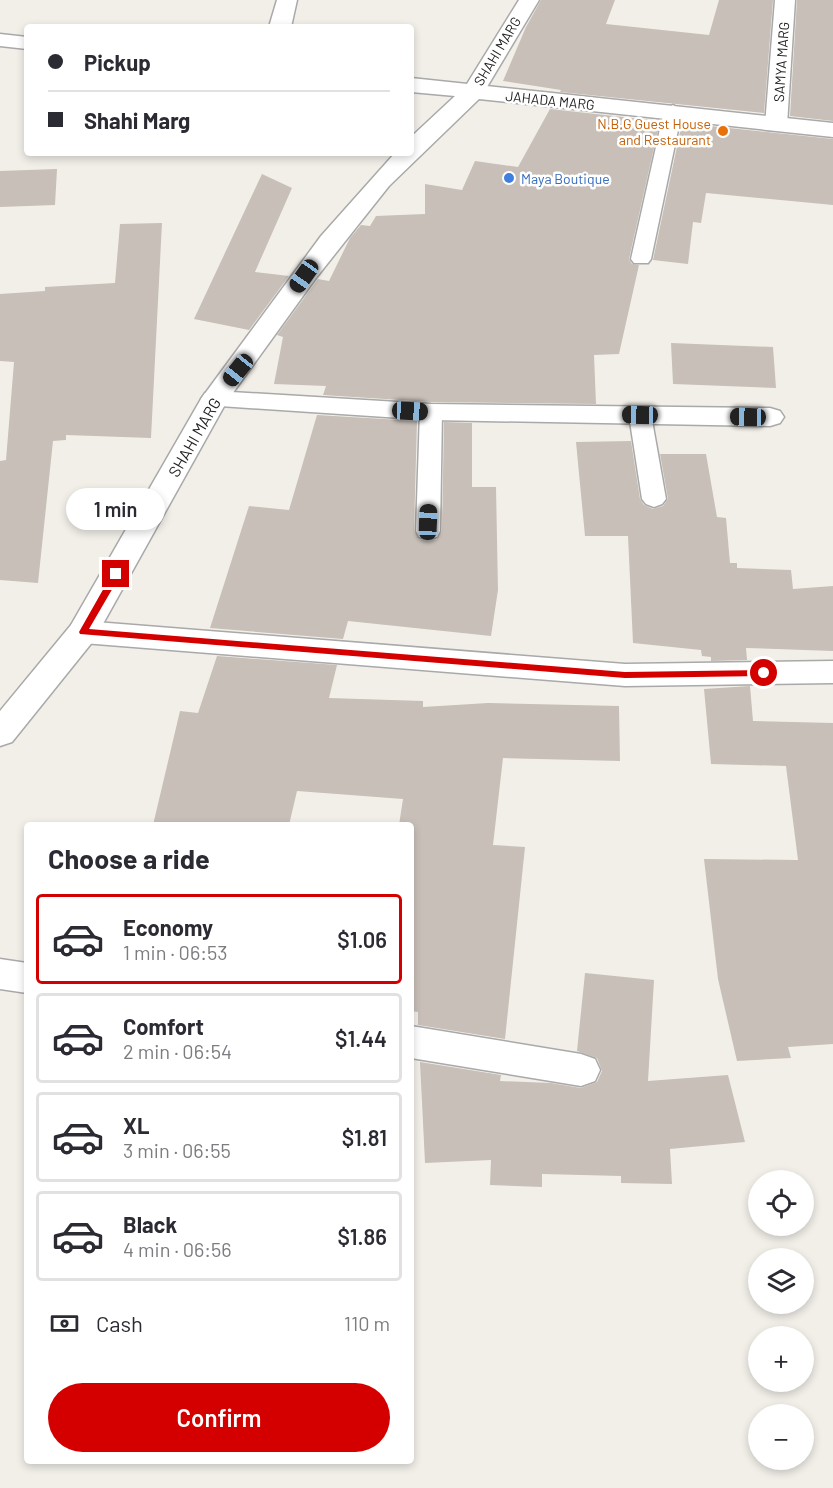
<!DOCTYPE html>
<meta charset="utf-8">
<style>
:root{--surface:#fff;--page:#f2f2f3;--text:#2b2b33;--muted:#7c7c81;--line:#e1e1e2;--accent:#d40000}
body{margin:0;font-family:Barlow,sans-serif;background:var(--page);color:var(--text);height:100vh;display:flex;flex-direction:column;font-size:22px;white-space:nowrap}
*{box-sizing:border-box;margin:0}
p{font-size:20px;color:var(--muted)}
.icon{flex:none;width:33px;height:33px;fill:none;stroke:currentColor;stroke-width:2;stroke-linecap:round;stroke-linejoin:round}
.map{position:relative;flex:1;overflow:hidden}
.side{position:absolute;left:24px;top:822px;width:390px;height:642px;display:flex;flex-direction:column;background:var(--surface);border-radius:6px;box-shadow:0 3px 9px #0003}
.side>*{flex:none}
.banner{position:absolute;left:24px;top:24px;width:390px;height:132px;border-radius:6px;box-shadow:0 3px 9px #0003;display:grid;align-content:center;height:132px;padding:0 24px;background:var(--surface)}
.fabs{position:absolute;left:748px;top:1170px;display:grid;gap:12px}
.fabs a{display:grid;place-items:center;width:66px;height:66px;border-radius:50%;background:var(--surface);box-shadow:0 3px 9px #0003;font-size:30px}
.end{position:absolute;width:27px;height:27px;margin:-14px;border:8px solid #d40000;background:#fff;box-shadow:0 0 0 3px #fff}
.from{border-radius:50%}
.bubble{position:absolute;height:42px;border-radius:21px;background:var(--surface);box-shadow:0 3px 9px #0003;font-size:20px;font-weight:600;line-height:42px;text-align:center}
.car{position:absolute;width:18px;height:36px;margin:-18px -9px;border-radius:8px;box-shadow:0 0 4px 2px #0007;background:linear-gradient(#222 24%,#8ab4d8 0 40%,#222 0 76%,#8ab4d8 0 86%,#222 0)}
.banner b{display:flex;align-items:center;gap:21px;height:57px;font-size:22px}
.banner b+b{border-top:2px solid var(--line)}
.banner i{width:15px;height:15px;background:var(--text)}
ul{padding:0;list-style:none}
li{display:flex;align-items:center;gap:18px;height:90px;margin:0 12px 9px;padding:0 12px;border:3px solid var(--line);border-radius:6px}
li div{flex:1}
li b{display:block;font-size:22px}
li em{font-style:normal;font-weight:600}
li.active{border-color:var(--accent)}
li>.icon{width:54px;height:54px;stroke-width:1.5}
h2{padding:0 24px;font-size:27px;line-height:72px}
.pay{display:flex;align-items:center;gap:15px;height:66px;padding:0 24px;font-size:22px}
.pay p{margin-inline-start:auto}
.button{display:flex;gap:12px;margin-top:auto;padding:12px 24px}
.button a{flex:1;height:69px;border-radius:36px;background:var(--accent);color:#fff;font-size:24px;font-weight:600;line-height:69px;text-align:center}
.map>svg:first-child{display:block}
.building{fill:#c7bfb8}
.lines{fill:none;stroke-linecap:round;stroke-linejoin:round}
.service-casing{stroke:#a9a9a9;stroke-width:3}
.minor-casing{stroke:#a9a9a9;stroke-width:3}
.tertiary-casing{stroke:#a9a9a9;stroke-width:3}
.service{fill:#fff;fill-rule:evenodd}
.minor{fill:#fff;fill-rule:evenodd}
.tertiary{fill:#fff;fill-rule:evenodd}
.route{fill:#d40000}
.food-dot{fill:#e8710a;stroke:#fff;stroke-width:2}
.shop-dot{fill:#3f7fe0;stroke:#fff;stroke-width:2}
.labels{text-anchor:middle;dominant-baseline:central;stroke-width:5;stroke-linejoin:round;paint-order:stroke}
.far-street-label{font-size:14px;fill:#222;stroke:#fff}
.far-food-label{font-size:14px;fill:#c56008;stroke:#fff;text-anchor:end}
.far-shop-label{font-size:14px;fill:#366cbe;stroke:#fff;text-anchor:start}
.street-label{font-size:16px;fill:#222;stroke:#fff}
</style>
<div class="map">
<svg width="833" height="1488" viewBox="0 0 833 1488">
<rect width="100%" height="100%" fill="#f2efe9"/>
<path class="building" d="M 541,0 L 615,0 L 606,24 L 709,35 L 719,0 L 773,0 L 764,113 L 560,92 L 561,90 L 503,81 L 526,27 Z
M 797,0 L 833,0 L 833,121 L 790,116 Z
M 550,109 L 660,121 L 629,259 L 632,264 L 639,265 L 619,354 L 594,355 L 596,404 L 431,402 L 323,395 L 326,386 L 274,384 L 283,337 L 277,335 L 318,279 L 329,281 L 350,238 L 361,225 L 370,226 L 376,216 L 425,214 L 425,184 L 462,190 L 475,161 L 518,167 Z
M 682,123 L 833,139 L 833,205 L 706,193 L 701,223 L 693,222 L 688,264 L 653,260 Z
M 57,169 L 55,205 L 0,207 L 0,171 Z
M 262,174 L 292,188 L 255,272 L 289,276 L 249,330 L 194,319 Z
M 162,223 L 151,438 L 66,435 L 66,440 L 53,441 L 38,583 L 0,580 L 0,461 L 6,460 L 14,362 L 0,361 L 0,294 L 45,291 L 45,287 L 115,283 L 120,224 Z
M 671,343 L 773,347 L 776,388 L 673,384 Z
M 317,415 L 417,421 L 414,531 L 419,539 L 428,541 L 437,539 L 442,531 L 444,422 L 472,423 L 472,487 L 496,487 L 498,590 L 491,636 L 348,621 L 343,639 L 210,628 L 249,506 L 289,510 Z
M 631,441 L 640,499 L 644,505 L 653,509 L 663,506 L 668,499 L 660,454 L 706,454 L 717,517 L 726,518 L 730,563 L 737,563 L 737,568 L 791,570 L 793,589 L 833,586 L 833,651 L 746,648 L 747,660 L 711,661 L 711,657 L 702,656 L 701,650 L 633,643 L 628,536 L 585,536 L 576,442 Z
M 217,656 L 337,665 L 329,698 L 423,701 L 423,707 L 488,703 L 619,706 L 620,761 L 503,758 L 493,845 L 525,847 L 505,1039 L 418,1025 L 418,1012 L 411,1011 L 411,825 L 399,825 L 403,799 L 297,791 L 289,825 L 153,825 L 180,711 L 198,713 Z
M 750,686 L 753,721 L 833,723 L 833,1044 L 788,1047 L 791,1058 L 737,1061 L 718,979 L 704,859 L 798,860 L 786,766 L 711,764 L 704,689 Z
M 585,973 L 654,980 L 648,1081 L 728,1075 L 745,1142 L 670,1149 L 672,1184 L 621,1183 L 621,1176 L 542,1174 L 542,1187 L 490,1185 L 491,1160 L 425,1163 L 420,1062 L 501,1075 L 500,1081 L 551,1083 L 581,1088 L 597,1082 L 602,1071 L 597,1058 L 577,1051 Z"/>
<g class="lines">
<g class="service-casing">
<path id="service" d="M 673,105 L 682,111 L 651,259 L 648,263 L 634,263 L 631,259 L 664,111 Z
M 431,405 L 439,407 L 442,412 L 440,531 L 437,537 L 428,539 L 419,537 L 416,531 L 420,412 L 423,407 Z
M 640,408 L 648,410 L 651,415 L 666,499 L 662,504 L 654,507 L 646,504 L 642,499 L 629,415 L 632,410 Z"/>
</g>
<g class="minor-casing">
<path id="minor" d="M 277,0 L 297,0 L 291,27 L 269,27 Z
M 519,0 L 539,0 L 481,97 L 465,97 L 462,92 Z
M 775,0 L 795,0 L 787,125 L 784,130 L 768,130 L 765,125 Z
M 215,391 L 431,404 L 770,408 L 780,411 L 784,417 L 780,423 L 770,426 L 431,420 L 205,405 L 201,399 L 205,393 Z
M 83,621 L 625,664 L 833,661 L 833,683 L 625,686 L 83,643 L 72,640 L 67,632 L 72,624 Z
M 0,959 L 27,963 L 27,993 L 0,989 Z
M 411,1026 L 581,1054 L 595,1059 L 600,1070 L 595,1081 L 581,1086 L 411,1058 Z"/>
</g>
<g class="tertiary-casing">
<path id="tertiary" d="M 0,34 L 27,37 L 27,49 L 0,46 Z
M 411,78 L 833,123 L 833,137 L 479,99 L 389,186 L 316,278 L 227,401 L 94,640 L 12,742 L 0,746 L 0,711 L 71,625 L 201,399 L 321,236 L 395,153 L 411,153 L 411,137 L 455,96 L 411,92 Z"/>
</g>
<use href="#service" class="service"/>
<use href="#minor" class="minor"/>
<use href="#tertiary" class="tertiary"/>
</g>
<path class="route" d="M 113,572 L 121,574 L 89,629 L 625,672 L 764,670 L 768,673 L 764,676 L 625,678 L 80,634 L 79,632 Z"/>
<circle class="food-dot" cx="723" cy="131" r="6"/>
<circle class="shop-dot" cx="509" cy="178" r="6"/>
<g class="labels">
<g class="far-street-label">
<text transform="translate(497 51) rotate(-59)">SHAHI MARG</text>
<text transform="translate(781 62) rotate(-86)">SAMYA MARG</text>
<text transform="translate(550 100) rotate(6)">JAHADA MARG</text>
</g>
<g class="far-food-label">
<text x="711" y="123">N.B.G Guest House<tspan x="711" dy="16">and Restaurant</tspan></text>
</g>
<g class="far-shop-label">
<text x="521" y="178">Maya Boutique</text>
</g>
<g class="street-label">
<text transform="translate(194 437) rotate(-60)">SHAHI MARG</text>
</g>
</g>
</svg>
<div class="fabs">
<a><svg class="icon" aria-label="locate" viewBox="0 0 24 24"><circle cx="12" cy="12" r="6"/><path d="M12 2v4M12 18v4M2 12h4M18 12h4"/></svg></a>
<a><svg class="icon" aria-label="layers" viewBox="0 0 24 24"><path d="M12 4l9 5-9 5-9-5zM3 14l9 5 9-5"/></svg></a>
<a>+</a>
<a>−</a>
</div>
<i class="end from" style="left:764px;top:673px"></i>
<i class="end" style="left:116px;top:574px"></i>
<div class="bubble" style="left:66px;top:488px;width:99px">1 min</div>
<i class="car" style="left:304px;top:276px;rotate:215deg"></i>
<i class="car" style="left:238px;top:370px;rotate:219deg"></i>
<i class="car" style="left:410px;top:411px;rotate:93deg"></i>
<i class="car" style="left:640px;top:415px;rotate:271deg"></i>
<i class="car" style="left:748px;top:417px;rotate:271deg"></i>
<i class="car" style="left:428px;top:522px;rotate:2deg"></i>
<div class="banner">
<b><i class="from"></i>Pickup</b>
<b><i></i>Shahi Marg</b>
</div>
<section class="side">
<h2>Choose a ride</h2>
<ul>
<li class="active"><svg class="icon" aria-label="car" viewBox="0 0 24 24"><path d="M5 17H2v-5l4-1 3-4h7l3 4 3 1v5h-3M9 17h6M6 11h13"/><circle cx="7" cy="17" r="2"/><circle cx="17" cy="17" r="2"/></svg><div><b>Economy</b><p>1 min · 06:53</p></div><em>$1.06</em></li>
<li><svg class="icon" aria-label="car" viewBox="0 0 24 24"><path d="M5 17H2v-5l4-1 3-4h7l3 4 3 1v5h-3M9 17h6M6 11h13"/><circle cx="7" cy="17" r="2"/><circle cx="17" cy="17" r="2"/></svg><div><b>Comfort</b><p>2 min · 06:54</p></div><em>$1.44</em></li>
<li><svg class="icon" aria-label="car" viewBox="0 0 24 24"><path d="M5 17H2v-5l4-1 3-4h7l3 4 3 1v5h-3M9 17h6M6 11h13"/><circle cx="7" cy="17" r="2"/><circle cx="17" cy="17" r="2"/></svg><div><b>XL</b><p>3 min · 06:55</p></div><em>$1.81</em></li>
<li><svg class="icon" aria-label="car" viewBox="0 0 24 24"><path d="M5 17H2v-5l4-1 3-4h7l3 4 3 1v5h-3M9 17h6M6 11h13"/><circle cx="7" cy="17" r="2"/><circle cx="17" cy="17" r="2"/></svg><div><b>Black</b><p>4 min · 06:56</p></div><em>$1.86</em></li>
</ul>
<div class="pay"><svg class="icon" aria-label="cash" viewBox="0 0 24 24"><path d="M3 7h18v10H3z"/><circle cx="12" cy="12" r="2"/></svg>Cash<p>110 m</p></div>
<div class="button"><a>Confirm</a></div>
</section>
</div>
